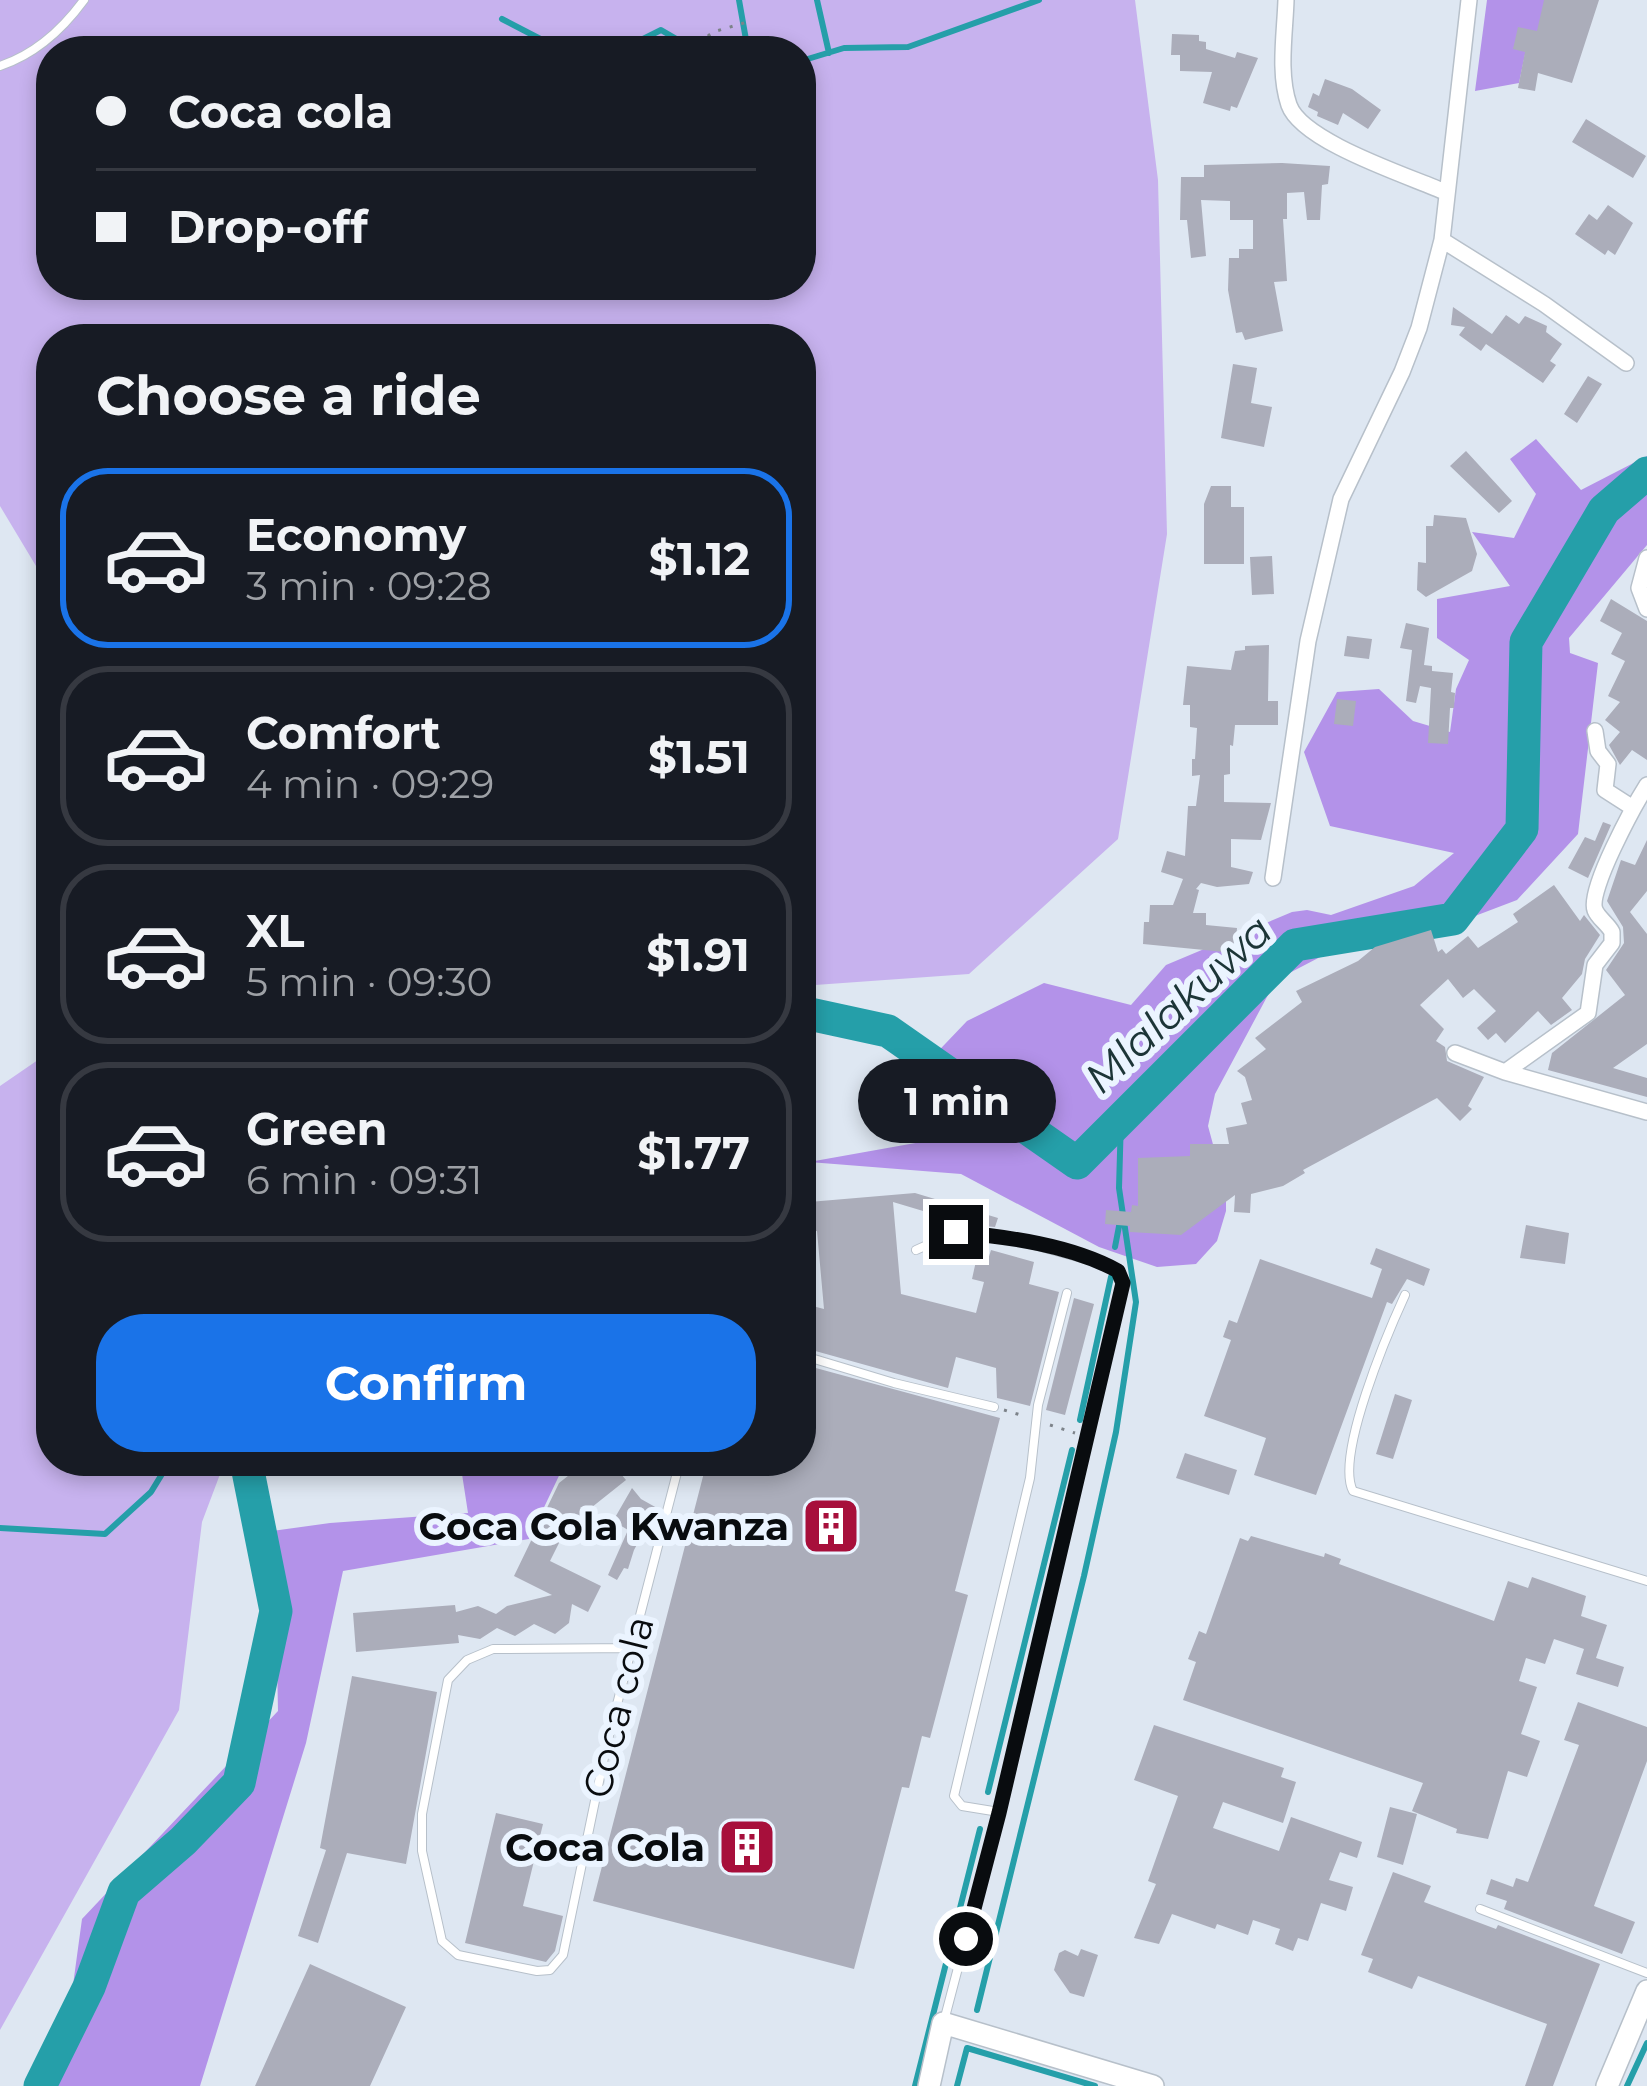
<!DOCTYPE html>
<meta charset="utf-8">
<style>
:root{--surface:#171b24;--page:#242831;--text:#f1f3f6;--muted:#9ea1a6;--line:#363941;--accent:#1a73e8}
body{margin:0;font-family:Montserrat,sans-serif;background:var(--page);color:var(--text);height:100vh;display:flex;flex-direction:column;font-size:45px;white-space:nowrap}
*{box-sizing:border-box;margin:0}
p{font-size:39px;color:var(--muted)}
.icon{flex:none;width:66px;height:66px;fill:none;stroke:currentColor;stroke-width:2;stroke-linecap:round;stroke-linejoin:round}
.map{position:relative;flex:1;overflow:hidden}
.side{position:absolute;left:36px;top:324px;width:780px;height:1152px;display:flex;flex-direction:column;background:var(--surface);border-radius:48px;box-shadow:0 6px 18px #0003}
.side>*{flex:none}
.banner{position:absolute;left:36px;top:36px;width:780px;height:264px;border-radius:48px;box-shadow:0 6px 18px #0003;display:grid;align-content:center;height:264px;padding:0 60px;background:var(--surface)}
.end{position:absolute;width:54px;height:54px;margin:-27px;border:15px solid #090c0f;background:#fff;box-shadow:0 0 0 6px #fff}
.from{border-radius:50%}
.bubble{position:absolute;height:84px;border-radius:42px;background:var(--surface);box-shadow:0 6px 18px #0003;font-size:39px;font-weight:700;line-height:84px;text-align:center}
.banner b{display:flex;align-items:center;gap:42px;height:114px;font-size:45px}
.banner b+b{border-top:3px solid var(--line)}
.banner i{width:30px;height:30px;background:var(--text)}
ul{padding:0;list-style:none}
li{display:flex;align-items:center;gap:36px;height:180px;margin:0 24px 18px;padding:0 36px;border:6px solid var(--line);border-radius:48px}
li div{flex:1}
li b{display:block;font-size:45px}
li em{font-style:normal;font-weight:700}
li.current{border-color:var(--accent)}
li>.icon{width:108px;height:108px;stroke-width:1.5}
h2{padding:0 60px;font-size:54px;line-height:144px}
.cta{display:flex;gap:24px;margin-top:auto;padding:24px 60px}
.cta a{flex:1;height:138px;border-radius:48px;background:var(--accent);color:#fff;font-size:48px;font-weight:700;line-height:138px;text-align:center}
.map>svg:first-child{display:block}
.green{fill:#c7b2ee;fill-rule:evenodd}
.forest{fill:#b392e9}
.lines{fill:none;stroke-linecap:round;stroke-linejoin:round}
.stream{stroke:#259fa9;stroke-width:6}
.river{stroke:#259fa9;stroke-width:33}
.building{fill:#abadba}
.service-casing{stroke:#b7c0ca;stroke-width:10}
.minor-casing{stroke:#b7c0ca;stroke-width:18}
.secondary-casing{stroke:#b7c0ca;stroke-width:24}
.path{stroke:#7d838a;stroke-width:3;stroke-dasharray:3 9;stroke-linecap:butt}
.service{stroke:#fff;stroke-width:8}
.minor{stroke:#fff;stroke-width:15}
.secondary{stroke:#fff;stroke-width:21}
.route{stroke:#090c0f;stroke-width:15}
.labels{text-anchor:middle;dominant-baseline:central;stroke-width:12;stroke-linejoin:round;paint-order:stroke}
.poi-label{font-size:39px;font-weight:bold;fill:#090c0f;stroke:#ebf4ff;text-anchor:end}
.street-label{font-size:39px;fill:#090c0f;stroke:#ebf4ff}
.water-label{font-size:42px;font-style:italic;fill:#1c3537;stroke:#ebf4ff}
</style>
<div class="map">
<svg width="1647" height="2086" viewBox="0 0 1647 2086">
<rect width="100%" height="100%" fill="#dee7f2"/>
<path class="green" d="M 0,0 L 1135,0 L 1158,180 L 1167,534 L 1118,839 L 969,974 L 815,985 L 801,1000 L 801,339 L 51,339 L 51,591 L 0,506 ZM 51,51 L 801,51 L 801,285 L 51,285 Z
M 51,1051 L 51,1461 L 225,1461 L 202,1522 L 179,1710 L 0,2030 L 0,1086 Z"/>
<path class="forest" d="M 1487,0 L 1574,0 L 1527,45 L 1519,83 L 1475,91 Z
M 1536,439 L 1581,490 L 1647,456 L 1647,545 L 1569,638 L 1570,653 L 1598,663 L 1578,834 L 1517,900 L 1446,927 L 1412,928 L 1367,939 L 1324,955 L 1276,980 L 1215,1094 L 1208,1126 L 1226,1192 L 1226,1211 L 1217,1241 L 1196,1264 L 1157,1267 L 1099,1247 L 961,1174 L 809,1162 L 921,1142 L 903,1088 L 967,1021 L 1044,983 L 1131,1005 L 1166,965 L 1292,912 L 1307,910 L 1331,915 L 1414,886 L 1454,853 L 1330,826 L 1304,752 L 1337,692 L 1379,689 L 1413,721 L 1450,732 L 1456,689 L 1469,660 L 1437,638 L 1437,599 L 1510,586 L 1472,532 L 1514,538 L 1536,494 L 1510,459 Z
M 460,1461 L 566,1461 L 529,1539 L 343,1571 L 306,1743 L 200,2086 L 53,2086 L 62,2066 L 82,1919 L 278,1711 L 276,1611 L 251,1534 L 330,1523 L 468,1513 Z"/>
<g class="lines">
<path class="stream" d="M 739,0 L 748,51
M 817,0 L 829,53
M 502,19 L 552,45 L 586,49 L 621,50 L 661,30 L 697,51
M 801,61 L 844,48 L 908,47 L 1039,0
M 1115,1247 L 1120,1221
M 1080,1420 L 1111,1277
M 0,1528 L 105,1534 L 151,1492 L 170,1461
M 988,1792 L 1072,1450
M 977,2010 L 1084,1576 L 1116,1432 L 1136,1302 L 1119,1188 L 1121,1118
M 915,2086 L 980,1829
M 957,2086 L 967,2048 L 1095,2086
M 1627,2086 L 1647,2043"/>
<path class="river" d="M 801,1021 L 805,1013 L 888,1031 L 1077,1163 L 1295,945 L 1453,919 L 1522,829 L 1526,642 L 1604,510 L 1647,473
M 40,2086 L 89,1987 L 124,1892 L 183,1841 L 239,1783 L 276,1611 L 246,1461"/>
</g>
<path class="building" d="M 1544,0 L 1599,0 L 1572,83 L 1538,73 L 1535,91 L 1518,88 L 1525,52 L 1513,49 L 1518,27 L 1537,31 Z
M 1172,34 L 1199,35 L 1199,41 L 1206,42 L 1206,49 L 1235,58 L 1237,52 L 1258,58 L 1237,108 L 1231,106 L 1230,111 L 1203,103 L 1212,72 L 1180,71 L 1180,55 L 1171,55 Z
M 1325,79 L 1352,89 L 1381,110 L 1368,129 L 1343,113 L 1338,125 L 1317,116 L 1318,112 L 1308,107 L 1313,93 L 1319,96 Z
M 1586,119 L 1646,156 L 1633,178 L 1572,142 Z
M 1282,163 L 1330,166 L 1328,184 L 1322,185 L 1320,220 L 1307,220 L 1304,192 L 1287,193 L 1287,219 L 1283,219 L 1287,281 L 1274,282 L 1283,331 L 1245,340 L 1242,332 L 1236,333 L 1228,290 L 1229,258 L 1239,258 L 1239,249 L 1253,249 L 1253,220 L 1230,220 L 1230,201 L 1201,200 L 1206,256 L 1191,258 L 1187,220 L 1180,220 L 1181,177 L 1204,177 L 1204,165 Z
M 1608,205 L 1633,223 L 1615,255 L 1608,250 L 1605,255 L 1575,234 L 1589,214 L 1597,220 Z
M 1453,307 L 1492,334 L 1506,315 L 1519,324 L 1525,316 L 1547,326 L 1546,332 L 1562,344 L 1550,361 L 1556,365 L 1543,383 L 1486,344 L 1481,351 L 1459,335 L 1465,327 L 1451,325 Z
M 1233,364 L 1257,368 L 1251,403 L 1272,407 L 1264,447 L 1221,438 Z
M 1588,376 L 1602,384 L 1577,423 L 1564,414 Z
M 1466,451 L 1512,501 L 1499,513 L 1450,466 Z
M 1211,486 L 1231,486 L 1231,507 L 1244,507 L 1244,564 L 1204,564 L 1204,504 Z
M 1434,515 L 1466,518 L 1477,554 L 1472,571 L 1426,597 L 1417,590 L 1418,562 L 1426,563 L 1426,526 L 1433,526 Z
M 1272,556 L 1274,594 L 1252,595 L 1250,557 Z
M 1611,599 L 1647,621 L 1647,760 L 1632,750 L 1620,765 L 1609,745 L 1620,732 L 1605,720 L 1620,702 L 1608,696 L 1625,661 L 1611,654 L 1622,633 L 1600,621 Z
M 1406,623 L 1429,628 L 1424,665 L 1432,666 L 1432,671 L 1453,673 L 1451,692 L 1455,693 L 1454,708 L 1450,708 L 1448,744 L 1428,743 L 1431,688 L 1420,686 L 1416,703 L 1406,701 L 1412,650 L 1400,648 Z
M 1347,636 L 1372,639 L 1369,659 L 1344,656 Z
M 1269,645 L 1268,701 L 1278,701 L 1278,725 L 1235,725 L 1233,746 L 1230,745 L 1230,774 L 1224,775 L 1224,802 L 1271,803 L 1261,840 L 1231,839 L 1231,867 L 1253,872 L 1249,884 L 1217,887 L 1201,883 L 1196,889 L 1199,890 L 1193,913 L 1206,913 L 1206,925 L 1237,928 L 1235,953 L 1143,944 L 1144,922 L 1149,922 L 1150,905 L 1173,905 L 1183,879 L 1161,872 L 1167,851 L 1185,856 L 1188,806 L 1196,806 L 1200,775 L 1192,776 L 1192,759 L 1195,759 L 1197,728 L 1190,727 L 1190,705 L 1183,705 L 1187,666 L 1231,670 L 1235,651 L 1245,650 L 1245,646 Z
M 1337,699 L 1356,701 L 1353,726 L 1334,724 Z
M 1603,822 L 1611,825 L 1588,878 L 1568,868 L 1585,837 L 1595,841 Z
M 1647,840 L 1647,891 L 1630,912 L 1647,934 L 1647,1044 L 1613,1068 L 1647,1078 L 1647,1097 L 1548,1070 L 1552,1053 L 1625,995 L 1606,970 L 1624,943 L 1623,927 L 1607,901 L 1621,860 L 1635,865 Z
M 1554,885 L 1580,921 L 1584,915 L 1600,935 L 1585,959 L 1582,974 L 1562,998 L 1572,1010 L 1551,1025 L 1538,1011 L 1505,1043 L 1496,1033 L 1488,1040 L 1477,1028 L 1496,1011 L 1474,989 L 1463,998 L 1448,979 L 1420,1005 L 1444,1029 L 1436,1041 L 1445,1047 L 1447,1061 L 1484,1077 L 1468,1106 L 1472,1109 L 1460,1121 L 1437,1098 L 1303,1170 L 1305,1173 L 1283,1186 L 1251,1194 L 1250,1213 L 1234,1212 L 1235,1195 L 1181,1235 L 1130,1232 L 1130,1226 L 1105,1224 L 1106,1210 L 1131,1212 L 1132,1205 L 1138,1206 L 1138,1158 L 1190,1156 L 1190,1144 L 1229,1144 L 1226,1128 L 1247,1124 L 1241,1103 L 1252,1100 L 1245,1077 L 1237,1071 L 1266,1049 L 1255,1038 L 1302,1002 L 1296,991 L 1358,961 L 1375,947 L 1431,930 L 1438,952 L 1442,949 L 1446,954 L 1468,936 L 1478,948 L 1518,922 L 1513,914 Z
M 915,1193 L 998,1218 L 995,1227 L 970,1225 L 893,1202 L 901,1294 L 976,1313 L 984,1282 L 972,1279 L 976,1261 L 987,1263 L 991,1250 L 1034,1262 L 1029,1284 L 1059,1292 L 1030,1406 L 997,1398 L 996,1368 L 956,1357 L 948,1388 L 801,1347 L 801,1303 L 824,1309 L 817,1231 L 801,1232 L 801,1214 L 810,1213 L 809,1202 Z
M 1526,1225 L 1569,1233 L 1565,1264 L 1520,1258 Z
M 1376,1248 L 1430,1269 L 1424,1286 L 1407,1279 L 1392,1304 L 1387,1302 L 1316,1495 L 1254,1475 L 1266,1438 L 1204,1416 L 1231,1340 L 1223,1337 L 1229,1320 L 1237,1323 L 1260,1259 L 1372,1298 L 1382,1269 L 1370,1264 Z
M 1074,1298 L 1094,1304 L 1065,1415 L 1046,1410 Z
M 801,1364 L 1000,1418 L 955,1591 L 968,1595 L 930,1738 L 922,1736 L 909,1788 L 902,1787 L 854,1969 L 593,1901 L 707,1461 L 801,1461 Z
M 1395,1394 L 1412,1400 L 1393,1459 L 1376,1454 Z
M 1185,1453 L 1237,1470 L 1229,1495 L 1176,1478 Z
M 587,1461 L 610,1461 L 626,1480 L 567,1527 L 550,1561 L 601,1586 L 588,1612 L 572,1604 L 569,1623 L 555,1634 L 534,1624 L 515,1636 L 497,1628 L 480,1639 L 458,1635 L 459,1643 L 356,1652 L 353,1613 L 455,1605 L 456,1612 L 478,1606 L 496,1614 L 507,1606 L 552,1595 L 514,1576 L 559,1483 Z
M 632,1488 L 641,1499 L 657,1508 L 634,1550 L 628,1569 L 624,1568 L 617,1580 L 608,1575 L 628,1530 L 613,1521 Z
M 1251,1536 L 1324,1557 L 1325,1553 L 1341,1559 L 1339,1564 L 1494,1621 L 1508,1581 L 1528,1588 L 1532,1577 L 1586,1596 L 1581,1616 L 1607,1625 L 1596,1658 L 1624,1667 L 1618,1687 L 1576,1674 L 1584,1649 L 1554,1639 L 1545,1664 L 1526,1658 L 1519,1681 L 1537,1687 L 1521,1734 L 1540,1741 L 1527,1777 L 1508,1771 L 1488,1839 L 1456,1833 L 1457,1829 L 1412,1811 L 1423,1783 L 1183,1700 L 1196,1662 L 1188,1659 L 1199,1631 L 1206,1634 L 1240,1538 L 1248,1541 Z
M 352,1676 L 437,1692 L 406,1864 L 347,1853 L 318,1943 L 298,1936 L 326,1850 L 320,1848 Z
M 1578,1702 L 1647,1727 L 1647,1761 L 1594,1906 L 1635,1922 L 1622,1954 L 1504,1909 L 1507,1901 L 1486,1894 L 1491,1879 L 1513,1887 L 1516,1878 L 1528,1882 L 1579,1745 L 1564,1740 Z
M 1154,1725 L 1284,1768 L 1281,1777 L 1296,1782 L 1283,1823 L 1223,1802 L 1213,1828 L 1279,1851 L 1291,1817 L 1362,1842 L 1357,1858 L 1340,1852 L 1329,1880 L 1353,1887 L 1346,1911 L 1321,1903 L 1308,1941 L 1298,1938 L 1293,1951 L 1275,1944 L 1280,1929 L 1253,1920 L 1248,1935 L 1217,1924 L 1215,1929 L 1172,1914 L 1159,1944 L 1134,1938 L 1156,1884 L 1148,1881 L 1178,1796 L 1134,1780 Z
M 1390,1807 L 1417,1814 L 1403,1865 L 1377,1857 Z
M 496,1813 L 543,1824 L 523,1906 L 563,1916 L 555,1951 L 546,1962 L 465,1943 Z
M 1393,1872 L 1431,1886 L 1424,1902 L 1496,1929 L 1498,1925 L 1600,1964 L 1553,2086 L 1525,2086 L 1547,2024 L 1418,1976 L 1412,1989 L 1368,1972 L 1373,1959 L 1361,1955 Z
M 1081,1949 L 1098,1955 L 1084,1997 L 1070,1993 L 1054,1970 L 1059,1953 L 1065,1950 L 1078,1956 Z
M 310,1964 L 406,2007 L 370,2086 L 255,2086 Z"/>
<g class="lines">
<g class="service-casing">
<path id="service" d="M 0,66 C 36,54 62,30 84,0
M 916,1250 L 956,1232 L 1001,1236 L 1107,1265 L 1117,1271 L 1123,1283 L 999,1812 L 944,2021
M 801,1252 L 804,1251
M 1405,1295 C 1388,1332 1335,1456 1353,1491 L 1647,1581
M 801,1355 L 894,1383 L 994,1407
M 632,1648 L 493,1649 L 467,1660 L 448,1680 L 422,1814 L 422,1851 L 442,1941 L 458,1955 L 537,1971 L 550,1970 L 563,1955 L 607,1743 L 680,1461
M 999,1812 L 962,1806 L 954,1796 L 1030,1478 L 1038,1405 L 1067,1293
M 1480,1909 L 1647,1973"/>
</g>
<g class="minor-casing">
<path id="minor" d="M 1286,0 C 1285,33 1278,73 1289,105 C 1302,142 1409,176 1445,192
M 1442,240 L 1544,304 L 1626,363
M 1647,558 L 1639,588 L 1647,609
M 1595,731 L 1598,751 L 1608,764 L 1605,790 L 1633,808
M 1273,878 L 1308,641 L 1341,499 L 1402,372 L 1419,328 L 1442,240 L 1469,0
M 1455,1053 L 1505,1072 L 1647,1112
M 1505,1072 L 1588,1013 L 1595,965 L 1612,943 L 1612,932 C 1608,924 1598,918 1595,910 C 1587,891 1635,804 1647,785"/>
</g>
<g class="secondary-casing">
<path id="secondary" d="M 929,2086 L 943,2023 L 1153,2086
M 1607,2086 L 1647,1991"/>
</g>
<path class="path" d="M 689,51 L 713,32 L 747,22
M 1004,1410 L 1024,1416
M 1050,1425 L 1075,1433"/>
<use href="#service" class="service"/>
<use href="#minor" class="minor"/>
<use href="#secondary" class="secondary"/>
</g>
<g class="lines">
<path class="route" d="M 956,1232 C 1008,1237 1071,1245 1118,1271 L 1123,1283 L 999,1813 L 966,1939"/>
</g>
<defs>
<g id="building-square" transform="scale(3)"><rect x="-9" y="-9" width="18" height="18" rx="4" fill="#a70f3b" stroke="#ebf4ff"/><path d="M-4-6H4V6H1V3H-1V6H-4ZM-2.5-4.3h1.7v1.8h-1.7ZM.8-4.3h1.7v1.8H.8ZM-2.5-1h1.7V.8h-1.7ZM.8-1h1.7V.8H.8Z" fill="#fff"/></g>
</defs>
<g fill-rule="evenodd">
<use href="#building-square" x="831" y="1526"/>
<use href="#building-square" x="747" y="1847"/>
</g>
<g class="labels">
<g class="poi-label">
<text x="789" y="1526">Coca Cola Kwanza</text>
<text x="705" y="1847">Coca Cola</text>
</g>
<g class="street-label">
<text transform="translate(618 1707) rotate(-76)">Coca cola</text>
</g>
<g class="water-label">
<text transform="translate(1178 1004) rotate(-43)">Mlalakuwa</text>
</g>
</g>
</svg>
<i class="end from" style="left:966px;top:1939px"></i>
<i class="end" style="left:956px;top:1232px"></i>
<div class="bubble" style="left:858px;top:1059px;width:198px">1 min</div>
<div class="banner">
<b><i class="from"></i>Coca cola</b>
<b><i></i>Drop-off</b>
</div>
<section class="side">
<h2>Choose a ride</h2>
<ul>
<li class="current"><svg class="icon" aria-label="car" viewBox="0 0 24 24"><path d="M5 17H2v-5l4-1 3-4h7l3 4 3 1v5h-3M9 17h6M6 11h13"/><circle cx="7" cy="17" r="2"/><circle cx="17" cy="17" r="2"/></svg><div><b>Economy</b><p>3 min · 09:28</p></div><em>$1.12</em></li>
<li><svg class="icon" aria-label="car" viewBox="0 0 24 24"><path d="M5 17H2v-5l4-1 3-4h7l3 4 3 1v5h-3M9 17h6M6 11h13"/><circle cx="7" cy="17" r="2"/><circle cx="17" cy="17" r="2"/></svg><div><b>Comfort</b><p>4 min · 09:29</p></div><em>$1.51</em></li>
<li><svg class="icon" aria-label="car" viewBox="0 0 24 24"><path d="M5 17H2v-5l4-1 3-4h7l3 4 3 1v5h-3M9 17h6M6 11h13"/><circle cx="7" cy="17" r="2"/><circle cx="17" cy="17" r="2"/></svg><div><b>XL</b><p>5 min · 09:30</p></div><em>$1.91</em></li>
<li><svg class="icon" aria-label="car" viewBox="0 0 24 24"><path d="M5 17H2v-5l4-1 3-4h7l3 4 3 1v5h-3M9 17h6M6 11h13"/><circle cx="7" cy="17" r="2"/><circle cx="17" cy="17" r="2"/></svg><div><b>Green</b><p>6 min · 09:31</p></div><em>$1.77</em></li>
</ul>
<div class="cta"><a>Confirm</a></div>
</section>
</div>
